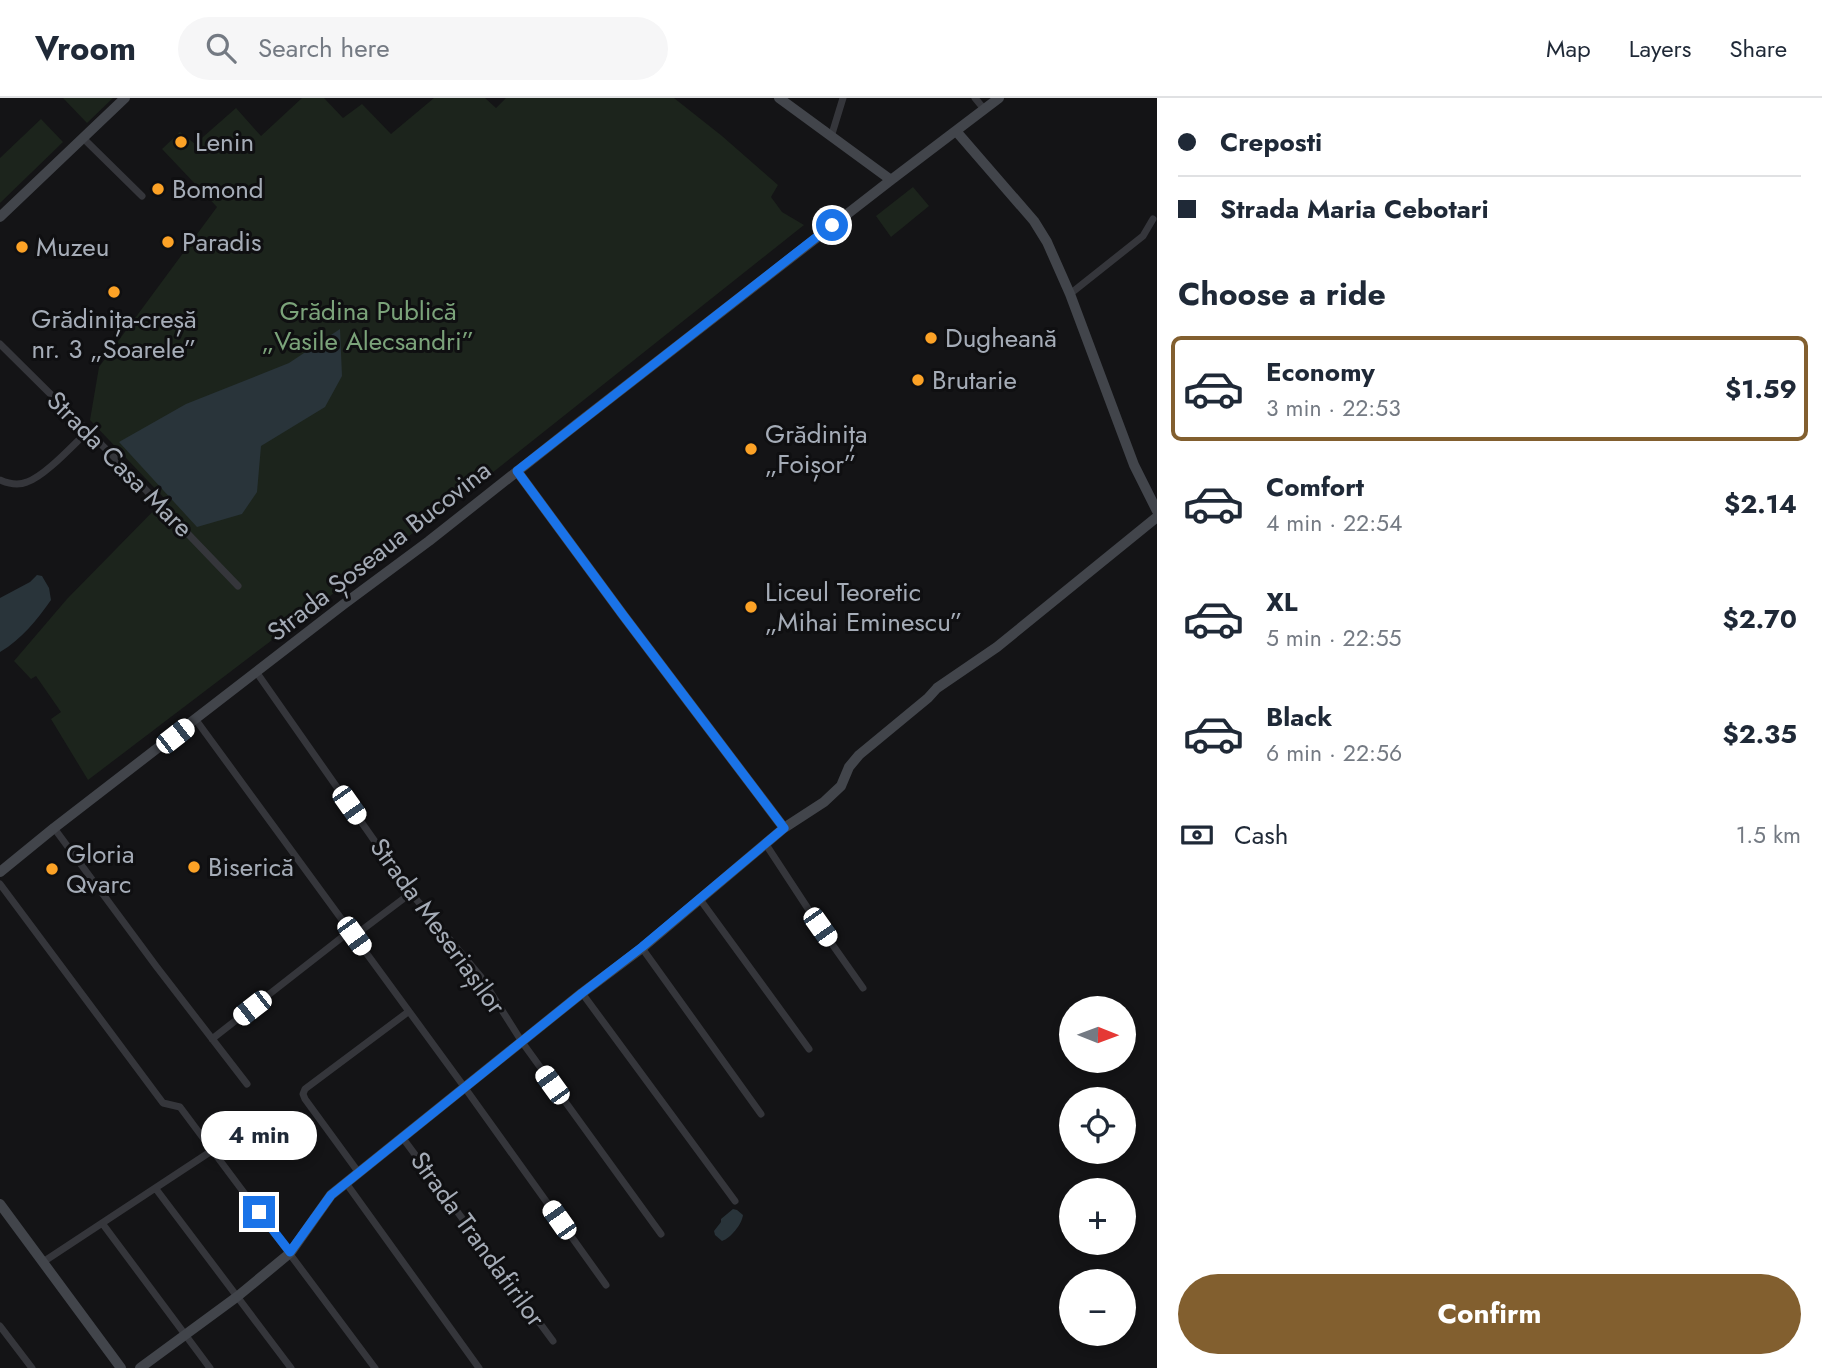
<!DOCTYPE html>
<meta charset="utf-8">
<style>
:root{--surface:#fff;--page:#f6f6f7;--text:#1f2937;--muted:#747a83;--line:#e0e1e3;--accent:#825f2f}
body{margin:0;font-family:Jost,sans-serif;background:var(--page);color:var(--text);height:100vh;display:flex;flex-direction:column;font-size:26px;white-space:nowrap}
*{box-sizing:border-box;margin:0}
p{font-size:23px;color:var(--muted)}
.icon{flex:none;width:38px;height:38px;fill:none;stroke:currentColor;stroke-width:2;stroke-linecap:round;stroke-linejoin:round}
.map{position:relative;flex:1;overflow:hidden}
.panel{display:flex;flex-direction:column;background:var(--surface);width:665px}
.panel>*{flex:none}
.top-card{display:grid;align-content:center;height:154px;padding:0 21px;background:var(--surface)}
.needle{width:46px;rotate:91deg}
.tools{position:absolute;left:1059px;top:898px;display:grid;gap:14px}
.tools a{display:grid;place-items:center;width:77px;height:77px;border-radius:50%;background:var(--surface);box-shadow:0 4px 10px #0003;font-size:35px}
.end{position:absolute;width:32px;height:32px;margin:-16px;border:9px solid #1a73e8;background:#fff;box-shadow:0 0 0 4px #fff}
.from{border-radius:50%}
.bubble{position:absolute;height:49px;border-radius:24px;background:var(--surface);box-shadow:0 4px 10px #0003;font-size:23px;font-weight:700;line-height:49px;text-align:center}
.car{position:absolute;width:21px;height:42px;margin:-21px -10px;border-radius:9px;box-shadow:0 0 5px 2px #0007;background:linear-gradient(#fff 24%,#345 0 40%,#fff 0 76%,#345 0 86%,#fff 0)}
.top-card b{display:flex;align-items:center;gap:24px;height:66px;font-size:26px}
.top-card b+b{border-top:2px solid var(--line)}
.top-card i{width:18px;height:18px;background:var(--text)}
ul{padding:0;list-style:none}
li{display:flex;align-items:center;gap:21px;height:105px;margin:0 14px 10px;padding:0 7px;border:4px solid transparent;border-radius:10px}
li div{flex:1}
li b{display:block;font-size:26px}
li em{font-style:normal;font-weight:700}
li.selected{border-color:var(--accent)}
li>.icon{width:63px;height:63px;stroke-width:1.5}
h2{padding:0 21px;font-size:32px;line-height:84px}
.pay{display:flex;align-items:center;gap:18px;height:77px;padding:0 21px;font-size:26px}
.pay p{margin-inline-start:auto}
.cta{display:flex;gap:14px;margin-top:auto;padding:14px 21px}
.cta a{flex:1;height:80px;border-radius:42px;background:var(--accent);color:#fff;font-size:28px;font-weight:700;line-height:80px;text-align:center}
header{display:flex;align-items:center;gap:42px;box-sizing:border-box;height:98px;padding:0 35px;background:var(--surface);border-bottom:2px solid var(--line)}
header strong{font-size:33px}
nav{display:flex;gap:38px;margin-inline-start:auto;font-size:24px}
.search{width:490px;height:63px;background:var(--page);display:flex;align-items:center;gap:18px;box-sizing:border-box;padding:0 24px;border-radius:38px;color:var(--muted);font-size:26px}
main{display:flex;flex:1;min-height:0}
.map>svg:first-child{display:block}
.green{fill:#1c241c}
.water{fill:#29343a}
.lines{fill:none;stroke-linecap:round;stroke-linejoin:round}
.street{stroke:#35363b;stroke-width:7}
.secondary{stroke:#42454b;stroke-width:10}
.route{stroke:#1a73e8;stroke-width:9}
.poi-dot{fill:#fca226;stroke:#0f0f11;stroke-width:2.5}
.labels{text-anchor:middle;dominant-baseline:central;stroke-width:6;stroke-linejoin:round;paint-order:stroke}
.poi-label{font-size:26px;fill:#a5acb7;stroke:#0f0f11;text-anchor:start}
.park-label{font-size:26px;fill:#7ba37a;stroke:#0f0f11}
.street-label{font-size:26px;fill:#a5acb7;stroke:#0f0f11}
</style>
<header>
<strong>Vroom</strong>
<div class="search"><svg class="icon" aria-label="search" viewBox="0 0 24 24"><circle cx="10" cy="10" r="6"/><path d="M15 15l6 6"/></svg>Search here</div>
<nav><a>Map</a><a>Layers</a><a>Share</a></nav>
</header>
<main>
<div class="map">
<svg width="1157" height="1270" viewBox="0 0 1157 1270">
<rect width="100%" height="100%" fill="#141416"/>
<path class="green" d="M 63,0 L 113,0 L 87,25 Z
M 302,0 L 324,0 L 343,20 L 362,6 L 391,36 L 434,0 L 485,0 L 496,10 L 506,0 L 674,0 L 722,38 L 778,87 L 771,99 L 782,114 L 804,127 L 492,375 L 88,682 L 51,621 L 61,614 L 36,578 L 31,581 L 14,563 L 67,501 L 165,401 L 90,322 L 99,269 L 217,109 L 162,51 L 180,34 L 195,46 L 236,10 L 261,38 Z
M 41,21 L 63,44 L 0,105 L 0,60 Z
M 913,89 L 929,108 L 891,139 L 876,118 Z"/>
<path class="water" d="M 340,231 L 342,278 L 325,309 L 261,348 L 257,394 L 242,416 L 197,429 L 119,344 L 186,306 L 289,265 Z
M 37,477 L 42,478 L 49,490 L 51,502 C 36,523 22,541 0,554 L 0,500 L 30,484 Z
M 733,1111 L 737,1112 L 743,1117 C 742,1126 731,1140 722,1143 L 715,1137 L 714,1133 L 721,1124 L 721,1121 Z"/>
<g class="lines">
<path class="street" d="M 975,0 L 984,11
M 831,39 L 843,0
M 83,40 L 142,98
M 1070,196 L 1143,138 L 1153,121
M 0,246 L 118,363 L 238,488
M 0,382 C 9,386 18,388 27,384 C 45,378 73,347 88,333
M 257,575 L 411,795 L 481,879 L 522,944 L 661,1136
M 196,622 L 465,990 L 606,1187
M 54,730 L 156,868 L 247,986
M 765,745 L 820,829 L 863,890
M 0,786 L 163,1005 L 180,1009 L 375,1270
M 699,800 L 809,951
M 354,838 L 411,795
M 642,850 L 761,1016
M 582,895 L 735,1103
M 212,941 L 350,833
M 402,1039 L 553,1243
M 359,1075 L 305,1001 L 303,996 L 305,991 L 408,914
M 346,1085 L 479,1270
M 156,1091 L 291,1270
M 102,1125 L 210,1270
M 43,1164 L 213,1052
M 0,1228 L 32,1270"/>
<path class="secondary" d="M 779,0 L 891,82
M 956,33 L 1034,123 L 1047,144 L 1070,196 L 1134,367 L 1157,413
M 0,119 L 125,0
M 517,373 L 623,517 L 784,730
M 0,774 L 54,730 L 344,506 L 429,443 L 577,326 L 891,82 L 999,0
M 0,1106 L 121,1270
M 140,1270 L 238,1198 L 290,1155 L 331,1097 L 582,895 L 642,850 L 784,730 L 824,704 L 841,688 L 849,669 L 859,657 L 928,600 L 937,590 L 997,549 L 1157,419"/>
</g>
<g class="lines">
<path class="route" d="M 259,1114 L 290,1154 L 331,1097 L 582,895 L 642,849 L 784,730 L 623,517 L 517,373 L 832,127"/>
</g>
<g class="poi-dot">
<circle cx="181" cy="44" r="7"/>
<circle cx="158" cy="91" r="7"/>
<circle cx="168" cy="144" r="7"/>
<circle cx="22" cy="149" r="7"/>
<circle cx="114" cy="194" r="7"/>
<circle cx="931" cy="240" r="7"/>
<circle cx="918" cy="282" r="7"/>
<circle cx="751" cy="351" r="7"/>
<circle cx="751" cy="509" r="7"/>
<circle cx="194" cy="769" r="7"/>
<circle cx="52" cy="771" r="7"/>
</g>
<g class="labels">
<g class="poi-label">
<text x="195" y="44">Lenin</text>
<text x="172" y="91">Bomond</text>
<text x="182" y="144">Paradis</text>
<text x="36" y="149">Muzeu</text>
<text x="114" y="221" text-anchor="middle">Grădinița-creșă<tspan x="114" dy="30">nr. 3 „Soarele”</tspan></text>
<text x="945" y="240">Dugheană</text>
<text x="932" y="282">Brutarie</text>
<text x="765" y="336">Grădinița<tspan x="765" dy="30">„Foișor”</tspan></text>
<text x="765" y="494">Liceul Teoretic<tspan x="765" dy="30">„Mihai Eminescu”</tspan></text>
<text x="66" y="756">Gloria<tspan x="66" dy="30">Qvarc</tspan></text>
<text x="208" y="769">Biserică</text>
</g>
<g class="park-label">
<text x="368" y="213">Grădina Publică<tspan x="368" dy="30">„Vasile Alecsandri”</tspan></text>
</g>
<g class="street-label">
<text transform="translate(120 366) rotate(45)">Strada Casa Mare</text>
<text transform="translate(379 453) rotate(-38)">Strada Șoseaua Bucovina</text>
<text transform="translate(438 828) rotate(54)">Strada Meseriașilor</text>
<text transform="translate(478 1141) rotate(54)">Strada Trandafirilor</text>
</g>
</g>
</svg>
<div class="tools">
<a><svg class="needle" viewBox="-14 -14 28 28"><path d="M0-13l5 13h-10z" fill="#e53935"/><path d="M0 13l5-13h-10z" fill="#747a83"/></svg></a>
<a><svg class="icon" aria-label="locate" viewBox="0 0 24 24"><circle cx="12" cy="12" r="6"/><path d="M12 2v4M12 18v4M2 12h4M18 12h4"/></svg></a>
<a>+</a>
<a>−</a>
</div>
<i class="end from" style="left:832px;top:127px"></i>
<i class="end" style="left:259px;top:1114px"></i>
<div class="bubble" style="left:201px;top:1013px;width:116px">4 min</div>
<i class="car" style="left:175px;top:638px;rotate:52deg"></i>
<i class="car" style="left:349px;top:707px;rotate:145deg"></i>
<i class="car" style="left:820px;top:829px;rotate:145deg"></i>
<i class="car" style="left:354px;top:838px;rotate:144deg"></i>
<i class="car" style="left:252px;top:910px;rotate:232deg"></i>
<i class="car" style="left:552px;top:987px;rotate:324deg"></i>
<i class="car" style="left:559px;top:1122px;rotate:325deg"></i>
</div>
<section class="panel">
<div class="top-card">
<b><i class="from"></i>Creposti</b>
<b><i></i>Strada Maria Cebotari</b>
</div>
<h2>Choose a ride</h2>
<ul>
<li class="selected"><svg class="icon" aria-label="car" viewBox="0 0 24 24"><path d="M5 17H2v-5l4-1 3-4h7l3 4 3 1v5h-3M9 17h6M6 11h13"/><circle cx="7" cy="17" r="2"/><circle cx="17" cy="17" r="2"/></svg><div><b>Economy</b><p>3 min · 22:53</p></div><em>$1.59</em></li>
<li><svg class="icon" aria-label="car" viewBox="0 0 24 24"><path d="M5 17H2v-5l4-1 3-4h7l3 4 3 1v5h-3M9 17h6M6 11h13"/><circle cx="7" cy="17" r="2"/><circle cx="17" cy="17" r="2"/></svg><div><b>Comfort</b><p>4 min · 22:54</p></div><em>$2.14</em></li>
<li><svg class="icon" aria-label="car" viewBox="0 0 24 24"><path d="M5 17H2v-5l4-1 3-4h7l3 4 3 1v5h-3M9 17h6M6 11h13"/><circle cx="7" cy="17" r="2"/><circle cx="17" cy="17" r="2"/></svg><div><b>XL</b><p>5 min · 22:55</p></div><em>$2.70</em></li>
<li><svg class="icon" aria-label="car" viewBox="0 0 24 24"><path d="M5 17H2v-5l4-1 3-4h7l3 4 3 1v5h-3M9 17h6M6 11h13"/><circle cx="7" cy="17" r="2"/><circle cx="17" cy="17" r="2"/></svg><div><b>Black</b><p>6 min · 22:56</p></div><em>$2.35</em></li>
</ul>
<div class="pay"><svg class="icon" aria-label="cash" viewBox="0 0 24 24"><path d="M3 7h18v10H3z"/><circle cx="12" cy="12" r="2"/></svg>Cash<p>1.5 km</p></div>
<div class="cta"><a>Confirm</a></div>
</section>
</main>
